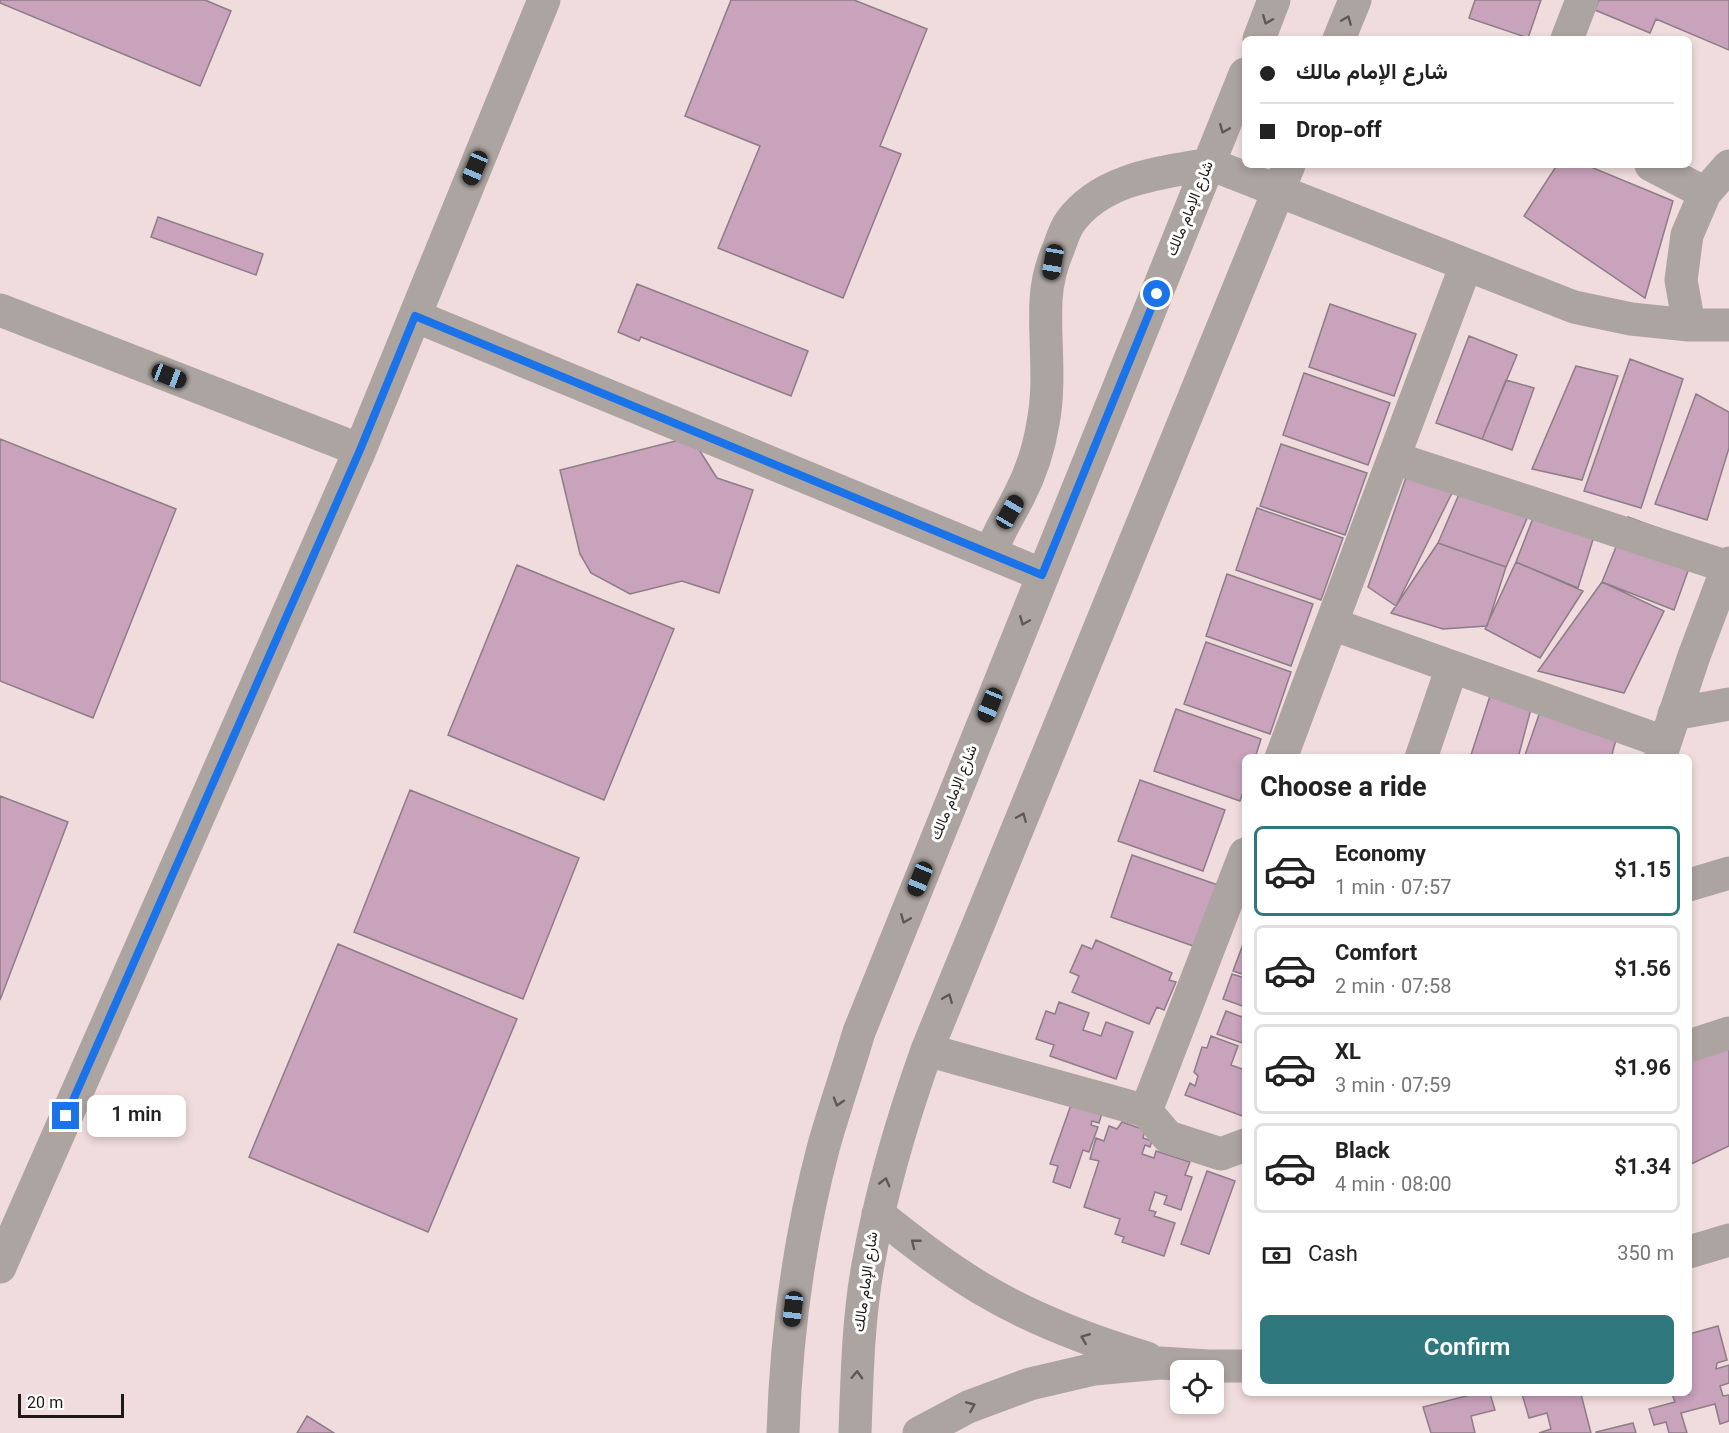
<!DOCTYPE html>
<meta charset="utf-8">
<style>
:root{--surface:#fff;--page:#f6f6f6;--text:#222;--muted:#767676;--line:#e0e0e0;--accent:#2f787e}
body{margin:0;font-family:Georgia,Vazirmatn,serif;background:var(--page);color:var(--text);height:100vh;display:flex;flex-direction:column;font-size:22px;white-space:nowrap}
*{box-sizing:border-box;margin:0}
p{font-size:20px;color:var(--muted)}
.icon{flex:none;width:33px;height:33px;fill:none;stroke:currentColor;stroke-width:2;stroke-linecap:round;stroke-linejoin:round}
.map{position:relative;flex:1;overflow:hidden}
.sheet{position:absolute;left:1242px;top:754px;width:450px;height:642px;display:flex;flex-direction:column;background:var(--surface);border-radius:9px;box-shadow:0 3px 9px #0003}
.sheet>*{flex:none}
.banner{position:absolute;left:1242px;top:36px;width:450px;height:132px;border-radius:9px;box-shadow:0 3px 9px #0003;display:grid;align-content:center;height:132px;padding:0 18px;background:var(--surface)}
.fabs{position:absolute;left:1170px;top:1360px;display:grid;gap:12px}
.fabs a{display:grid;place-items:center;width:54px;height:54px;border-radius:9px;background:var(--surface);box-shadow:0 3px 9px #0003;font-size:30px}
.scale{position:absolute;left:18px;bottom:15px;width:106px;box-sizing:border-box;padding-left:6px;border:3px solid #1f1818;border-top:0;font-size:16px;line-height:21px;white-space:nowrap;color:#1f1818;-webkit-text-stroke:4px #fff;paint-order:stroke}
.end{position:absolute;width:27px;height:27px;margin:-14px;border:8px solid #1a73e8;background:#fff;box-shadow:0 0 0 3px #fff}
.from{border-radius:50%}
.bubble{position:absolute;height:42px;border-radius:9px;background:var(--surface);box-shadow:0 3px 9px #0003;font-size:20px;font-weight:600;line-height:42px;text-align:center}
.car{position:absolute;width:18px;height:36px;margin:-18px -9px;border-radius:8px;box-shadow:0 0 4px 2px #0007;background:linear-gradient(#222 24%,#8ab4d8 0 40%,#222 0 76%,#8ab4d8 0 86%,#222 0)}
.banner b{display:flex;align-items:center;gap:21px;height:57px;font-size:22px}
.banner b+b{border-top:2px solid var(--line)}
.banner i{width:15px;height:15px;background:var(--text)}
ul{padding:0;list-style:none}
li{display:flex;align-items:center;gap:18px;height:90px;margin:0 12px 9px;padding:0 6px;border:3px solid var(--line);border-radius:9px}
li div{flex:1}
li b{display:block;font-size:22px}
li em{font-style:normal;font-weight:600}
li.current{border-color:var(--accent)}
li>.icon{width:54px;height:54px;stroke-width:1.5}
h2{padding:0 18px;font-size:27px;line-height:72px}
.pay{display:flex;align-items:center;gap:15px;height:66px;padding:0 18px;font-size:22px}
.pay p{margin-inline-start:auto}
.button{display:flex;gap:12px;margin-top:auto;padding:12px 18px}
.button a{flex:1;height:69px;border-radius:9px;background:var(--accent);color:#fff;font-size:24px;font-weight:600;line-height:69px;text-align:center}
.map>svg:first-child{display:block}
.building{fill:#c9a2bc;stroke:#8c7d87;stroke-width:1.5}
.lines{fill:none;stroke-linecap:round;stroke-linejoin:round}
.minor{stroke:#aca4a0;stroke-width:33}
.oneway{stroke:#5e5755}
.route{stroke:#1a73e8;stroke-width:8}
.labels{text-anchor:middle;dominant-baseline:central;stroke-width:6;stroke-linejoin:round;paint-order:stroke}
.street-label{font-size:15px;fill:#1f1818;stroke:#fff}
</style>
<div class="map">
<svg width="1729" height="1433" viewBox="0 0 1729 1433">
<rect width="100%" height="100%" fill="#f0dcdd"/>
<path class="building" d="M 0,0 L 205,0 L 231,11 L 200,86 L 0,3 Z
M 731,0 L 854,0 L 927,29 L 880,146 L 901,154 L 843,298 L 718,248 L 760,146 L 685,116 Z
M 1475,0 L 1541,0 L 1528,38 L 1469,18 Z
M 1599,0 L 1729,0 L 1729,50 L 1656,19 L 1650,33 L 1595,10 Z
M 1557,165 L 1586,165 L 1673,201 L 1645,298 L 1524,216 Z
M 158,217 L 263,254 L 256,275 L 151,237 Z
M 637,284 L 808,351 L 791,396 L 641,337 L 639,341 L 618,332 Z
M 1330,304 L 1416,334 L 1394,396 L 1309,367 Z
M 1469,336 L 1517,355 L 1482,439 L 1436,423 Z
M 1630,359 L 1683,379 L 1641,508 L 1584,491 Z
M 1576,366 L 1618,376 L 1582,480 L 1532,469 Z
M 1304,373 L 1390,403 L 1368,465 L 1283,435 Z
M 1506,380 L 1534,388 L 1512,450 L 1482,439 Z
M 1696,394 L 1729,412 L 1729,448 L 1707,520 L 1655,504 Z
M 691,437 L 717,478 L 753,490 L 719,593 L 682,581 L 630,594 L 591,573 L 580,554 L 560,470 Z
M 0,439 L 176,509 L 93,718 L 0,681 Z
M 1281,444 L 1367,473 L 1345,535 L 1260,506 Z
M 1409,469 L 1456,485 L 1396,606 L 1368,587 Z
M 1469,471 L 1538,493 L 1506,567 L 1438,543 Z
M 1257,508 L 1343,538 L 1321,600 L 1236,570 Z
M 1535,513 L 1595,533 L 1578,588 L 1516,562 Z
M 1628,517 L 1698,543 L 1674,610 L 1602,582 Z
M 1438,543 L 1506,567 L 1487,626 L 1443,629 L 1391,613 Z
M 1516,562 L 1583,591 L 1540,658 L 1485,629 Z
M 517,565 L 674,629 L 604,800 L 448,735 Z
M 1227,574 L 1313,604 L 1291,666 L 1206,636 Z
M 1602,582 L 1664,611 L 1624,693 L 1538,671 Z
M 1206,642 L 1291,672 L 1270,734 L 1184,704 Z
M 1491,693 L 1531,709 L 1518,758 L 1470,758 Z
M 1542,706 L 1617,736 L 1611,758 L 1524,758 Z
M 1176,709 L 1261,739 L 1255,758 L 1245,758 L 1245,787 L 1240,801 L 1154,771 Z
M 1140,780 L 1225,810 L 1203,871 L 1118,841 Z
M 410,790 L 579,858 L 523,999 L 354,932 Z
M 0,796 L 68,822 L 0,1000 Z
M 1132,855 L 1218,885 L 1196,947 L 1111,917 Z
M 1245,939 L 1245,975 L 1233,971 Z
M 1096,940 L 1172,973 L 1169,980 L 1176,982 L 1164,1010 L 1157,1007 L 1149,1024 L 1072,992 L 1079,976 L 1070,972 L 1082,945 L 1092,949 Z
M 338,944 L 517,1019 L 428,1232 L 249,1157 Z
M 1232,974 L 1245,978 L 1245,1007 L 1223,999 Z
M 1059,1002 L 1089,1013 L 1083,1030 L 1101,1036 L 1106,1022 L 1133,1032 L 1116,1079 L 1050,1056 L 1054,1045 L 1036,1039 L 1046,1011 L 1055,1014 Z
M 1245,1007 L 1245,1044 L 1217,1034 L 1226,1011 L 1242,1017 Z
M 1211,1036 L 1238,1046 L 1231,1065 L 1245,1070 L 1245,1117 L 1185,1095 L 1190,1083 L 1195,1086 L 1198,1076 L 1194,1072 L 1202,1047 L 1207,1048 Z
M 1729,1042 L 1729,1146 L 1689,1165 L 1689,1061 Z
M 1072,1102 L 1102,1113 L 1099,1123 L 1092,1121 L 1091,1125 L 1098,1127 L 1089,1152 L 1083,1150 L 1070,1188 L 1053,1182 L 1058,1166 L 1050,1164 Z
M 1122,1122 L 1145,1130 L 1143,1138 L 1152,1141 L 1150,1147 L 1145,1145 L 1142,1154 L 1154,1158 L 1156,1151 L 1190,1162 L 1185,1175 L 1192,1177 L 1181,1210 L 1164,1204 L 1167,1196 L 1155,1192 L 1149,1210 L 1156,1212 L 1154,1216 L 1175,1223 L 1164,1256 L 1122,1242 L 1124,1237 L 1115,1234 L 1120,1219 L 1084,1207 L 1099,1161 L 1090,1159 L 1096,1138 L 1104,1141 L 1109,1126 L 1117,1129 Z
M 1207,1171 L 1235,1181 L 1209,1254 L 1181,1244 Z
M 1718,1326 L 1727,1360 L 1717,1363 L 1716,1369 L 1729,1365 L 1729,1383 L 1720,1386 L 1723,1396 L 1729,1395 L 1729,1421 L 1720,1424 L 1715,1404 L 1681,1413 L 1687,1433 L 1669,1433 L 1666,1422 L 1654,1425 L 1649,1409 L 1675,1402 L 1672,1394 L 1689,1394 L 1689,1334 Z
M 1474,1394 L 1490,1394 L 1495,1410 L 1471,1416 L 1475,1433 L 1431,1433 L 1423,1407 Z
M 1522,1394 L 1581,1394 L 1591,1433 L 1539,1433 L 1551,1429 L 1547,1413 L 1529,1418 Z
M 307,1416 L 334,1433 L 297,1433 Z
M 1633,1423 L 1636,1433 L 1596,1433 L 1596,1432 Z"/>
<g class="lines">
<path class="minor" d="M 1259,39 L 1274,0
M 1339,39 L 1355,0
M 1567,39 L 1582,0
M 1651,165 L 1705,193
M 0,310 L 360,450 L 0,1267
M 415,316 L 1043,575
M 1689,325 L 1681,280 L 1687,235 L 1705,193 L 1729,166
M 360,450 L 544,0
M 1394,458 L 1728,567
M 991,553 C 998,532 1009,516 1019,496 C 1031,473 1039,448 1043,423 C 1051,382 1044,341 1046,300 C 1047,282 1052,263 1059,247 C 1062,239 1065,229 1070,222 C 1102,178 1160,173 1210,164 L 1574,307 L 1631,319 L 1689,325 L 1729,325
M 1332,624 L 1664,742
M 1674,714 L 1729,704
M 1281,758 L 1466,265
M 1421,758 L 1452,667
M 1660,758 L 1694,656 L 1729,563
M 1689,885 L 1729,873
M 1689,1046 L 1729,1033
M 927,1050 L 1146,1111 L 1168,1137 L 1221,1154 L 1245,1145
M 1146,1111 L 1245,854
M 878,1214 C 912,1241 945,1267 982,1289 C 1034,1320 1090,1341 1147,1358
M 1689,1252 L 1729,1240
M 783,1433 C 786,1336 799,1239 824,1145 C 835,1107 848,1069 859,1032 L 1245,74
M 855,1433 C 857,1377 858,1320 868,1265 C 881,1191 902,1120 927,1050 L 1289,165
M 919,1433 L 968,1407 L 1030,1384 L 1094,1369 L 1160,1363 L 1208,1366 L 1245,1366"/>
</g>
<defs><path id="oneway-chevron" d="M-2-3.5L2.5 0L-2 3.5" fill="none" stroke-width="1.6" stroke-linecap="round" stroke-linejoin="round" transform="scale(1.5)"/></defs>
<g class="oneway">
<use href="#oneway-chevron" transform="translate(1267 20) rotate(112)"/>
<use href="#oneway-chevron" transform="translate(1347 20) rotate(-68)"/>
<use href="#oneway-chevron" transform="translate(1224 129) rotate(112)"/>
<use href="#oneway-chevron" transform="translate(1024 621) rotate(112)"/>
<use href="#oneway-chevron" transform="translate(1022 817) rotate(-68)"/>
<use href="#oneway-chevron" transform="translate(905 919) rotate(112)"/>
<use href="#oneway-chevron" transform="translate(948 998) rotate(-68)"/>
<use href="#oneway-chevron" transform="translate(838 1102) rotate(107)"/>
<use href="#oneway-chevron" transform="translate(885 1182) rotate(-75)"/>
<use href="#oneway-chevron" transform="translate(915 1243) rotate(-142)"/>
<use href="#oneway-chevron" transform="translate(1085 1338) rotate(-158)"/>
<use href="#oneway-chevron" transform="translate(857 1375) rotate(-88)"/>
<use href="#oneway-chevron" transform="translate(971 1406) rotate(-23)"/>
</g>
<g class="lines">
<path class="route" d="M 66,1116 L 360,450 L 415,316 L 1042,575 L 1157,294"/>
</g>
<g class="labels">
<g class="street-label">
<text transform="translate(1191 209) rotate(-68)">شارع الإمام مالك</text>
<text transform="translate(955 793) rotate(-68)">شارع الإمام مالك</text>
<text transform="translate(867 1282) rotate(-82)">شارع الإمام مالك</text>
</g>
</g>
</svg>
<div class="fabs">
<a><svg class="icon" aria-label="locate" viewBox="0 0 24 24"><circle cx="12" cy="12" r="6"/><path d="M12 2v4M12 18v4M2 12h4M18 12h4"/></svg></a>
</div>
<div class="scale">20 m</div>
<i class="end from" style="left:1157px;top:294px"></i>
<i class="end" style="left:66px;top:1116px"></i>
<div class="bubble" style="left:87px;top:1095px;width:99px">1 min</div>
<i class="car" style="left:475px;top:168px;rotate:203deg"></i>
<i class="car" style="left:1053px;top:262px;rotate:190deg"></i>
<i class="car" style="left:169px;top:376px;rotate:111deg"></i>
<i class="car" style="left:1010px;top:512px;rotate:30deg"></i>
<i class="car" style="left:990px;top:705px;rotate:202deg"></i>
<i class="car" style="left:920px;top:879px;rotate:202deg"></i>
<i class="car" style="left:793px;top:1309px;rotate:187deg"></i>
<div class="banner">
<b><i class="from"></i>شارع الإمام مالك</b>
<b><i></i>Drop-off</b>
</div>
<section class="sheet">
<h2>Choose a ride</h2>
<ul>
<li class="current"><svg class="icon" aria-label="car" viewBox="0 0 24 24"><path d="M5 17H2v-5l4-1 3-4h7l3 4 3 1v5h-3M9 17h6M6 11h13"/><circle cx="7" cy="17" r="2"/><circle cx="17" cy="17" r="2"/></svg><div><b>Economy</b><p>1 min · 07:57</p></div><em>$1.15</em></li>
<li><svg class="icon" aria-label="car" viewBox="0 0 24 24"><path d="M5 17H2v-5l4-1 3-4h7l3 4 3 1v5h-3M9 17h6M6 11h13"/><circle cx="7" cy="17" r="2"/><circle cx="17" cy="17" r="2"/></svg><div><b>Comfort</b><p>2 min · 07:58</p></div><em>$1.56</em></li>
<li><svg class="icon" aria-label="car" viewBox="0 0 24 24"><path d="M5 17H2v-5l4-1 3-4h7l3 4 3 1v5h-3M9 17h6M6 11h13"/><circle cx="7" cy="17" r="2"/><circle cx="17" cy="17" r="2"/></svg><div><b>XL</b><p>3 min · 07:59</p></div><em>$1.96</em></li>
<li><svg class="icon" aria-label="car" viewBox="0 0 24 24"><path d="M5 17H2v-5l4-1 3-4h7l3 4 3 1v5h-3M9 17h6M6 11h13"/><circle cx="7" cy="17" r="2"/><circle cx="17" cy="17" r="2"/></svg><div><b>Black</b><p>4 min · 08:00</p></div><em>$1.34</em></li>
</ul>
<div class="pay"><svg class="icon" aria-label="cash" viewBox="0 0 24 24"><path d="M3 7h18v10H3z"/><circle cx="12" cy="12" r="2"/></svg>Cash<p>350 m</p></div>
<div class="button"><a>Confirm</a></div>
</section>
</div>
